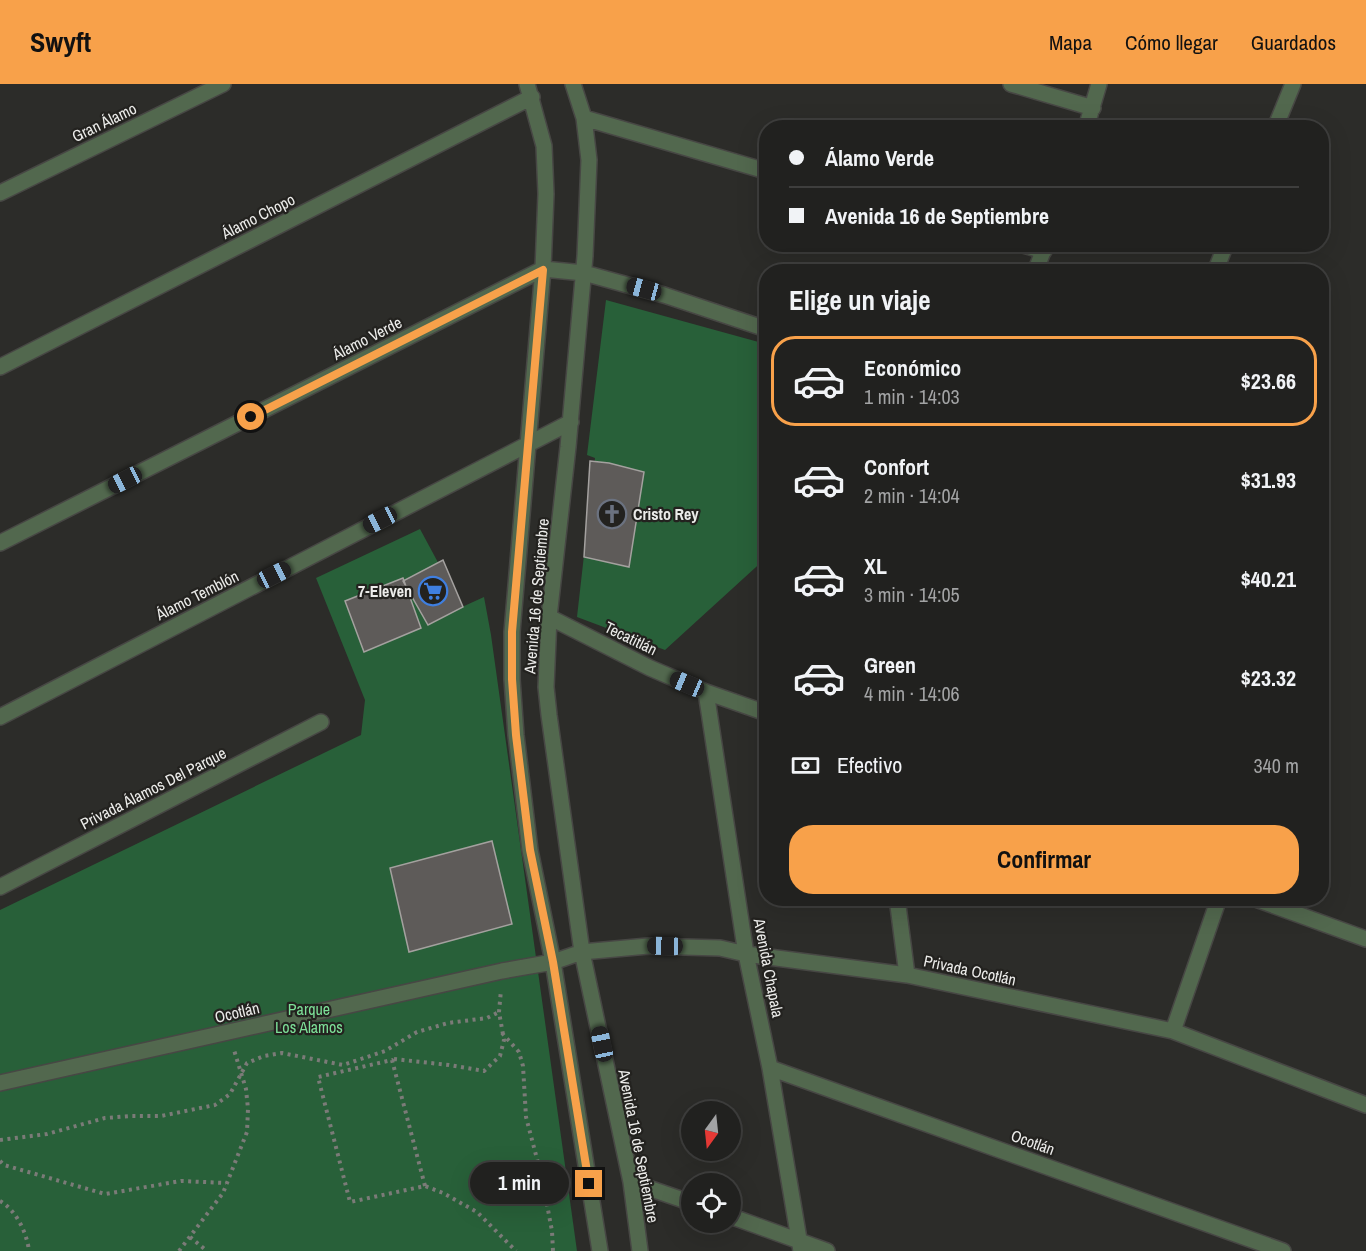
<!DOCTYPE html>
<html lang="es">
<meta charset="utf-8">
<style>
:root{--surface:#21211f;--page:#2d2e2c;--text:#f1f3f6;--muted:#a2a3a4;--line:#3e3e3d;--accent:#f8a14a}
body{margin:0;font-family:"Archivo Narrow",sans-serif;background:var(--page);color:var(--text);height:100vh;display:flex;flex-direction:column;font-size:22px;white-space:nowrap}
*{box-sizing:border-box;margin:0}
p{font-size:20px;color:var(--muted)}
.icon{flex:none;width:33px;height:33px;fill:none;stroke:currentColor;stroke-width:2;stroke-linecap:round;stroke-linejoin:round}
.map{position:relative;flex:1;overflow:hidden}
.details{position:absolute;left:759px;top:180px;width:570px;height:642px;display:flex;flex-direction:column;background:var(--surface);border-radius:24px;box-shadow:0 6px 24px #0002,0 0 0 2px var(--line)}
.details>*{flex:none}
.hud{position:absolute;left:759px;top:36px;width:570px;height:132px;border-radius:24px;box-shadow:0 6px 24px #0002,0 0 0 2px var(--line);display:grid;align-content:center;height:132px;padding:0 30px;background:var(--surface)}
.needle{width:39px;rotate:195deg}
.tools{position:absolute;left:681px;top:1017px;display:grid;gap:12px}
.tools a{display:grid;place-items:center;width:60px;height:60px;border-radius:50%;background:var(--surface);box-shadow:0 6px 24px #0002,0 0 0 2px var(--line);font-size:30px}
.end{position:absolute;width:27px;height:27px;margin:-14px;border:8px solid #f8a14a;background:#111;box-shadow:0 0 0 3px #111}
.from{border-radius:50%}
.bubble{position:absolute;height:42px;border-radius:21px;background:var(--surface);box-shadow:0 6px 24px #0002,0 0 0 2px var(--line);font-size:20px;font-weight:800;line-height:42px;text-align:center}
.car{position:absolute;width:18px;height:36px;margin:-18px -9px;border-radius:8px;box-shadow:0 0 4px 2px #0007;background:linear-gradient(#222 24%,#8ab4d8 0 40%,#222 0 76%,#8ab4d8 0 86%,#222 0)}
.hud b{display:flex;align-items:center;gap:21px;height:57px;font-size:22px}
.hud b+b{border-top:2px solid var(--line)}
.hud i{width:15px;height:15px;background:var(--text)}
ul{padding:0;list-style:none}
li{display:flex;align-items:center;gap:18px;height:90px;margin:0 12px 9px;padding:0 18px;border:3px solid transparent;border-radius:24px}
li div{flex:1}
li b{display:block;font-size:22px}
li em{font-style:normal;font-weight:800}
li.current{border-color:var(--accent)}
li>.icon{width:54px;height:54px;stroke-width:1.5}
h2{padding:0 30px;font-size:27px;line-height:72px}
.pay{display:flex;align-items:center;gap:15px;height:66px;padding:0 30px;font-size:22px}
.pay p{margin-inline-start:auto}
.primary-button{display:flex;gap:12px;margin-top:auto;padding:12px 30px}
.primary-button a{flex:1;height:69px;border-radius:24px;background:var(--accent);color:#111;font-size:24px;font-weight:800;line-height:69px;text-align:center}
header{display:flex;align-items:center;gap:36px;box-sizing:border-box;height:84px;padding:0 30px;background:var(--accent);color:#111}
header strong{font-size:28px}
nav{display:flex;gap:33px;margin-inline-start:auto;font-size:21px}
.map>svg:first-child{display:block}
.green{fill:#286039}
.building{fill:#5e5b59;stroke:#a4a19f;stroke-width:1.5}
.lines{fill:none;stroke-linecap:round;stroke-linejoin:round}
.minor-casing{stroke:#474744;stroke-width:18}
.path{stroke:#7b7b78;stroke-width:4;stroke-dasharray:3 4.5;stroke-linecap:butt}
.minor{stroke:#52684e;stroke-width:15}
.route{stroke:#f8a14a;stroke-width:8}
.labels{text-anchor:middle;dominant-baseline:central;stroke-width:4.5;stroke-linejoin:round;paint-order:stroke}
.street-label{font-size:16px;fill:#ececea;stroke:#23221f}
.poi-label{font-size:16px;font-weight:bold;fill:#ececea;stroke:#23221f;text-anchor:start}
.park-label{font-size:16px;fill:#7de098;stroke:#23221f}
</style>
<header>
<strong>Swyft</strong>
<nav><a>Mapa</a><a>Cómo llegar</a><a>Guardados</a></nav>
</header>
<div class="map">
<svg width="1366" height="1167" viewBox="0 0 1366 1167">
<rect width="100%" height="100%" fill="#2c2c29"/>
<path class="green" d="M 606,216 L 766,260 L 766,474 L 665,566 L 577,533 L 595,374 L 587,371 Z
M 420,445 L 462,523 L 484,513 L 491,551 L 577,1167 L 0,1167 L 0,826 L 361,651 L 365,616 L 316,494 Z"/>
<path class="building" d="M 590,377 L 609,379 L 644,388 L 629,483 L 584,473 Z
M 443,476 L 463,523 L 428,541 L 403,497 Z
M 403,494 L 421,544 L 364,568 L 345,517 Z
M 492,757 L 512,840 L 409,868 L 390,784 Z"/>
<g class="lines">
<g class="minor-casing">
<path id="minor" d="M 527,0 L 544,62 L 546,110 L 543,185 L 512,548 L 512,595 L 516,651 L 530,766 L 553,878 L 600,1167
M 573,0 L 584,34 L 589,76 L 585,172 L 568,363 L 549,533 L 546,603 L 549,631 L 582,868 L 631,1098 L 640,1167
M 1011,0 L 1093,24
M 584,34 L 766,87
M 1086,44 L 1099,0
M 1275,44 L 1293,0
M 0,109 L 223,0
M 1020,160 L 1044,167
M 1035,188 L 1046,160
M 1215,188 L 1226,160
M 0,283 L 532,13
M 0,459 L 543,185 L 584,189 L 664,211 L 766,245
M 549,533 L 650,584 L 706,608 L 766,629
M 706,608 L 746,870 L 770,984 L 801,1167
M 0,633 L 571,338
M 0,803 L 321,638
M 897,814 L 907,891
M 1253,814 L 1366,855
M 1173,947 L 1219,814
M 770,984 L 1283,1167
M 0,999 L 502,887 L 553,878 L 582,868 L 648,862 L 720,864 L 746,870 L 907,891 L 1173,947 L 1366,1021
M 631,1098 L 692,1119
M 730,1132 L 827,1167"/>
</g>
<path class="path" d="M 502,949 L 519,968 L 523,982 L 526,1033 L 542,1094 L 552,1147 L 553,1167
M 394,975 L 449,981 L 484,987 L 500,972 L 504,956 L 499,928 L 501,906
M 0,1056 L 47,1050 L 105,1034 L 131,1032 L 161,1032 L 215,1021 L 230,1010 L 247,979 L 264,972 L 282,969 L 343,981 L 385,967 L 417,948 L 448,939 L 487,934 L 499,928
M 0,1077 L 4,1081 L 105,1110 L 181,1097 L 226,1099
M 425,1102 L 392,976 L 318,993 L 350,1118 L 425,1102 L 443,1109 L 477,1128 L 516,1167
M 0,1117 C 16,1126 27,1149 29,1167
M 190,1153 L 207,1167
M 179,1167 L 223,1109 L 247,1048 L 248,1025 L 246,1005 L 234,966"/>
<use href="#minor" class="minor"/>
</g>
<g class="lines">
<path class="route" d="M 251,333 L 543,186 L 512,548 L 512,595 L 516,651 L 530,766 L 553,878 L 589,1100"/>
</g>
<defs>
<g id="church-ring" transform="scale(1.5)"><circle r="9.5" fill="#23221f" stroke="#6b7280" stroke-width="1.5"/><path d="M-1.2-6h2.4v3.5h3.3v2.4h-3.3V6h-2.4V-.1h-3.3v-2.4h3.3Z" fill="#6b7280"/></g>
<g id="supermarket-ring" transform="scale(1.5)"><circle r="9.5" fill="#23221f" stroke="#3f7fe0" stroke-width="1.5"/><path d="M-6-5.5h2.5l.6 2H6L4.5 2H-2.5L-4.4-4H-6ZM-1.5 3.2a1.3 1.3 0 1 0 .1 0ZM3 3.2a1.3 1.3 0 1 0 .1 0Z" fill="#3f7fe0"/></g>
</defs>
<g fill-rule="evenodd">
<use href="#church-ring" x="612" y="430"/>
<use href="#supermarket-ring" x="433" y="507"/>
</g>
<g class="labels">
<g class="street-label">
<text transform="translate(104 38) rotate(-26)">Gran Álamo</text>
<text transform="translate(258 132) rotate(-27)">Álamo Chopo</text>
<text transform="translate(367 254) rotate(-27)">Álamo Verde</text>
<text transform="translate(197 511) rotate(-27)">Álamo Temblón</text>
<text transform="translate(536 512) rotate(-85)">Avenida 16 de Septiembre</text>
<text transform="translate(631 554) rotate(26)">Tecatitlán</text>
<text transform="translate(153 704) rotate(-27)">Privada Álamos Del Parque</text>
<text transform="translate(769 884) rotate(79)">Avenida Chapala</text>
<text transform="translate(970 886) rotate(12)">Privada Ocotlán</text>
<text transform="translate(237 928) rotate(-13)">Ocotlán</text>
<text transform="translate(1033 1058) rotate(20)">Ocotlán</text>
<text transform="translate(639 1062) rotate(79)">Avenida 16 de Septiembre</text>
</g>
<g class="poi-label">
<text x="633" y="430">Cristo Rey</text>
<text x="412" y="507" text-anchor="end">7-Eleven</text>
</g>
<g class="park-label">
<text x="309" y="925">Parque<tspan x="309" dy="18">Los Alamos</tspan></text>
</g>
</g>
</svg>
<div class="tools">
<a><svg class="needle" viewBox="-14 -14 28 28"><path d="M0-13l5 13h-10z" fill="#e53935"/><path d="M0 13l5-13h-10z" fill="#a2a3a4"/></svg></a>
<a><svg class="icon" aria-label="locate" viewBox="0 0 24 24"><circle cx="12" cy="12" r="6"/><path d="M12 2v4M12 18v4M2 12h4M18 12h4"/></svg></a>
</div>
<i class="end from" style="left:251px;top:333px"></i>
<i class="end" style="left:589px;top:1100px"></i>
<div class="bubble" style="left:470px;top:1078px;width:99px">1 min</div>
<i class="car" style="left:644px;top:205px;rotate:285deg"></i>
<i class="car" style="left:125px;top:396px;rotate:243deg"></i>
<i class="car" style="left:380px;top:436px;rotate:243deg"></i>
<i class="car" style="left:274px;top:491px;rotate:63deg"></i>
<i class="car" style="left:687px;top:600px;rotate:293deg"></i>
<i class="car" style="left:665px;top:862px;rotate:271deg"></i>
<i class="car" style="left:602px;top:960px;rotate:348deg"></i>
<div class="hud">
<b><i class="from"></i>Álamo Verde</b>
<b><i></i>Avenida 16 de Septiembre</b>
</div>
<section class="details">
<h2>Elige un viaje</h2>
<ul>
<li class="current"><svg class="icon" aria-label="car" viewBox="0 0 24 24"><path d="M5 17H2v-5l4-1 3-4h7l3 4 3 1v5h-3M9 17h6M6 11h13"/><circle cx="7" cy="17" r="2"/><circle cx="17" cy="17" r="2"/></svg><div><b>Económico</b><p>1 min · 14:03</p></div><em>$23.66</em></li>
<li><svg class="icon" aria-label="car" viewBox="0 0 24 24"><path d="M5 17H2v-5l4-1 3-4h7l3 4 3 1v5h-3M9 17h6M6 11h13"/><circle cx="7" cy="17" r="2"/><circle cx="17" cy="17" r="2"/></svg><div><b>Confort</b><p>2 min · 14:04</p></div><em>$31.93</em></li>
<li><svg class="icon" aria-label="car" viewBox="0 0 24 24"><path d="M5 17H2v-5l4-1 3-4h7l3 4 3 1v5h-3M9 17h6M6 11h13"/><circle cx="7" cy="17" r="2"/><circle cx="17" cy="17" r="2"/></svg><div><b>XL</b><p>3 min · 14:05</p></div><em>$40.21</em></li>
<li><svg class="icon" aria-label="car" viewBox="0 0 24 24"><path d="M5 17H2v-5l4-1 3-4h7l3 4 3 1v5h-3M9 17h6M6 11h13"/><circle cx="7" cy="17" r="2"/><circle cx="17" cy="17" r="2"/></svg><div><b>Green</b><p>4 min · 14:06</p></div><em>$23.32</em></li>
</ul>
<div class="pay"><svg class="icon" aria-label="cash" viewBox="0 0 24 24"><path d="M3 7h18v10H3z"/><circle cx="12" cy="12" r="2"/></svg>Efectivo<p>340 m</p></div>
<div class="primary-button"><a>Confirmar</a></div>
</section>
</div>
